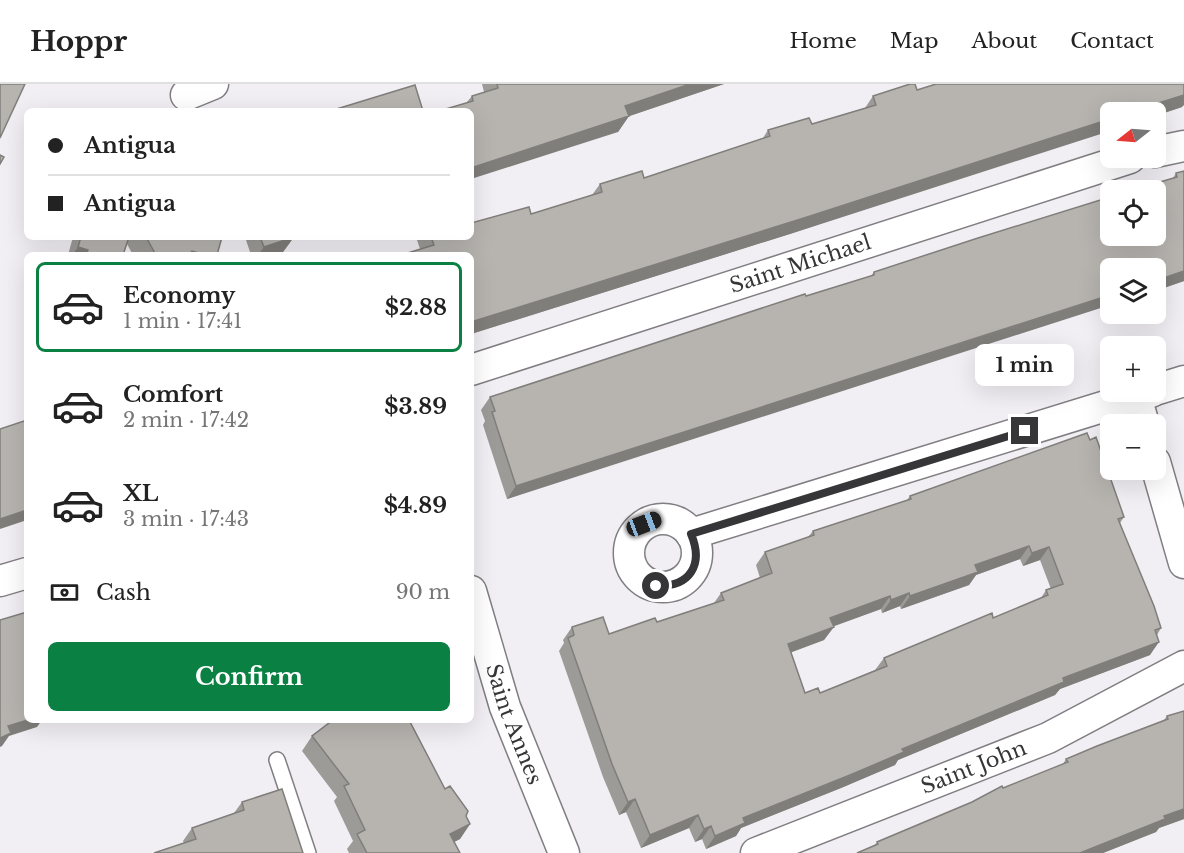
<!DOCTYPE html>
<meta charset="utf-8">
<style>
:root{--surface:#fff;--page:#f2f2f2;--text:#222;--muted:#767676;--line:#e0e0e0;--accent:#0b8043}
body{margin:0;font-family:"Libre Baskerville",serif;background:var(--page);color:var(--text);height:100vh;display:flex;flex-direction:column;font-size:22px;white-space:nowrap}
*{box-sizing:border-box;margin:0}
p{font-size:20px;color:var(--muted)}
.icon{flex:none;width:33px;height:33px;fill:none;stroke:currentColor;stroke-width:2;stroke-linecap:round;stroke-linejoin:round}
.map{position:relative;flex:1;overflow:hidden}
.sheet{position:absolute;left:24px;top:168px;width:450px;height:471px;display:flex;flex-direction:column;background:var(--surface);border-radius:9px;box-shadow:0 6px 24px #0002}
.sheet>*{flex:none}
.hud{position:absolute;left:24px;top:24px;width:450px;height:132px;border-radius:9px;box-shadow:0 6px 24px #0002;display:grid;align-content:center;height:132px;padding:0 24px;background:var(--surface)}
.needle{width:39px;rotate:253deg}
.buttons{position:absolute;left:1100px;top:18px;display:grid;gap:12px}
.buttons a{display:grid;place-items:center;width:66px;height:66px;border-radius:9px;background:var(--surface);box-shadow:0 6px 24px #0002;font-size:30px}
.end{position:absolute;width:27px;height:27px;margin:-14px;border:8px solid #363537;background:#fff;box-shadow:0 0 0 3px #fff}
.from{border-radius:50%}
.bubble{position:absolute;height:42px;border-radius:9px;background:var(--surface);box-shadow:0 6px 24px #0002;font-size:20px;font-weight:700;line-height:42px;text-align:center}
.car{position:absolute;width:18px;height:36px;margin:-18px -9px;border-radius:8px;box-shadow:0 0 4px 2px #0007;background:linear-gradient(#222 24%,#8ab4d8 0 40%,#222 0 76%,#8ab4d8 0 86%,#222 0)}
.hud b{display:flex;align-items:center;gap:21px;height:57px;font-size:22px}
.hud b+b{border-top:2px solid var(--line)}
.hud i{width:15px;height:15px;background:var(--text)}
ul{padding:10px 0 0;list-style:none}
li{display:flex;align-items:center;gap:18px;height:90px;margin:0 12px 9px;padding:0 12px;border:3px solid transparent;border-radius:9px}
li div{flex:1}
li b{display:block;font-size:22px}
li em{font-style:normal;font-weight:700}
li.on{border-color:var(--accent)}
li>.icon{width:54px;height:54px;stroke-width:1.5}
.pay{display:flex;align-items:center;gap:15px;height:66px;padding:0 24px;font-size:22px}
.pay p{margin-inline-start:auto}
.button{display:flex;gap:12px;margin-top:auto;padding:12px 24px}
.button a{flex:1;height:69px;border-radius:9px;background:var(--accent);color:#fff;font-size:24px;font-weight:700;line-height:69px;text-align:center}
header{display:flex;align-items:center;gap:36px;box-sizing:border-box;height:84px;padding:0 30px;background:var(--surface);border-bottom:2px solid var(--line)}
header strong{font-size:28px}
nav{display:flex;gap:33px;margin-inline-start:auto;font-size:21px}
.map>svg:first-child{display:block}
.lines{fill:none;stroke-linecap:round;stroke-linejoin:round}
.lane-casing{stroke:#807e82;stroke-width:18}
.street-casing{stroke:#807e82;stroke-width:33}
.lane{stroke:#fff;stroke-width:15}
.street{stroke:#fff;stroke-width:30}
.wall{fill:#9d9b97;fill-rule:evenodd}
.shaded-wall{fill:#807e7b}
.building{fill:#b7b4b0;stroke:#807e7b;stroke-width:1.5;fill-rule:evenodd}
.route{stroke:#363537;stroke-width:8}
.labels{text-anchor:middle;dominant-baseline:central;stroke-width:4.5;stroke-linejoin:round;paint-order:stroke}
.street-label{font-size:21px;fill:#363537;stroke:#f1eff4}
</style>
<header>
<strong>Hoppr</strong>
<nav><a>Home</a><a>Map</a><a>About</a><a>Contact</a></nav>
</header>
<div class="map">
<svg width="1184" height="769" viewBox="0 0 1184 769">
<rect width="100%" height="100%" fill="#f1eff4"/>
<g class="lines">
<g class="lane-casing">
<path id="lane" d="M 277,676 L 308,769"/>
</g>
<g class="street-casing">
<g id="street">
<path d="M 186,11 L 213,0"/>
<path d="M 1155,68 L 1184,62"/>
<path id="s1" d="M 471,286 L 1130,74"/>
<path d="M 1155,306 L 1184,297"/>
<path d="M 1136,313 L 1144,340"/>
<path d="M 1155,378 L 1184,479"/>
<circle cx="663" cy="469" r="34"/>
<path d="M 691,450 L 1151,308"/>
<path d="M 0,497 L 27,489"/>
<path id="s2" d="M 471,507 L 505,623 L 564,769"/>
<path id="s3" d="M 756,769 L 1048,654 L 1184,582"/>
</g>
</g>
<use href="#lane" class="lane"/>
<use href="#street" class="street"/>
</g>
<path class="wall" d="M 482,0 L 724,0 L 629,32 L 618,48 L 467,18 L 472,12 L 484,8 Z
M 917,6 L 1182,23 L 1155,32 L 1155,28 L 793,149 L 471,250 L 471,171 L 420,165 L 416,153 L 471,153 L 531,130 L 592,111 L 600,100 L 644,94 L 763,54 L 768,46 L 812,40 L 865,24 L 873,12 Z
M 1184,87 L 1184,197 L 1155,207 L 1155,184 L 507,415 L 483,341 L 485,337 L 481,326 L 490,313 L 806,212 L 871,192 L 874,188 L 1173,94 L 1176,89 Z
M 73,153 L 222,153 L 217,171 L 133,171 L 127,160 L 123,171 L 68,171 Z
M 245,153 L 294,153 L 283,168 L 275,171 L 251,171 Z
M 1090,356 L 1124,433 L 1120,439 L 1161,544 L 1157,551 L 1150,571 L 1060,605 L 1055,611 L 898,676 L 895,681 L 841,704 L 741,744 L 736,752 L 706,765 L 702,755 L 695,758 L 689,744 L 641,764 L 626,728 L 619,731 L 603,693 L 559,567 L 564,559 L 563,556 L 572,543 L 609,550 L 657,538 L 714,519 L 721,509 L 760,494 L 756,481 L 765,468 L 808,453 L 813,447 L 907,416 L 910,412 ZM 1020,475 L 1023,482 L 1040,476 L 1051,505 L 1046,506 L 1041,514 L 993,534 L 884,574 L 875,586 L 820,609 L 805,609 L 791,568 L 824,556 L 833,542 L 881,525 L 882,529 L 900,522 L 901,525 L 969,501 L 976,491 Z
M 1184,627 L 1184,735 L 1159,744 L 1156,748 L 1103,769 L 857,769 L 874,762 L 877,758 L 1063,680 L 1066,675 L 1164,636 L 1167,632 Z
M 410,638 L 445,705 L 466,732 L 470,740 L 460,755 L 454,758 L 460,769 L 349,769 L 347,765 L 353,757 L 334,717 L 337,713 L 302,667 L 312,652 Z
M 242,718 L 303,769 L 184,759 L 183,757 L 192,744 L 234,729 Z"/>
<path class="shaded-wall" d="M 690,0 L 724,0 L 615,37 L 625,22 Z
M 1184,11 L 1184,21 L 1182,23 L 1155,32 L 1155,28 L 1130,28 Z
M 629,32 L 618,48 L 471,95 L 471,84 Z
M 1110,35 L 1110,47 L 793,149 L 471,250 L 471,238 Z
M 294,153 L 283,168 L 275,171 L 258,171 L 264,163 Z
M 78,163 L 88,166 L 84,171 L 72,171 Z
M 192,167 L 206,171 L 189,171 Z
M 1184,187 L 1184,197 L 1155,207 L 1155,197 Z
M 1110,211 L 1110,221 L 507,415 L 516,402 Z
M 27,426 L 27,436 L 0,445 L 0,435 Z
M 1029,462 L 1020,475 L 976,491 L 969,501 L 901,525 L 910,512 L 975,481 Z
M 1049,463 L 1040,476 L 1023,482 L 1032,469 Z
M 909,509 L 900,522 L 882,529 L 891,516 Z
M 890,512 L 881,525 L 821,547 L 830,534 Z
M 834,543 L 824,556 L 779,573 L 788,560 Z
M 1159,558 L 1150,571 L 1060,605 L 1055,611 L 898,676 L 895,681 L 841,704 L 741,744 L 736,752 L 706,765 L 715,752 L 743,734 L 1063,594 Z
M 28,636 L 42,636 L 37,643 L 9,652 L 2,662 L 0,663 L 0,654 L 8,642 Z
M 635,715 L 626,728 L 619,731 L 628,718 Z
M 1184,725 L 1184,735 L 1159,744 L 1156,748 L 1103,769 L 1080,769 L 1164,732 Z
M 698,731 L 689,744 L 641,764 L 650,751 Z
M 470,740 L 460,755 L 440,765 L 450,750 Z
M 711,742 L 702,755 L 695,758 L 704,745 Z"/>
<path class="building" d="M 0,0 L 25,0 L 0,54 Z
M 497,0 L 690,0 L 625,22 L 629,32 L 471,84 L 471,27 L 439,27 L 473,17 L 472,12 L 498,4 Z
M 910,0 L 915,0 L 917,6 L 936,0 L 1184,0 L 1184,11 L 1130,28 L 1110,28 L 1110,35 L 804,134 L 471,238 L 471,171 L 401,171 L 434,161 L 431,153 L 471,153 L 471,139 L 529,123 L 531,130 L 602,108 L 600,100 L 642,87 L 644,94 L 770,52 L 768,46 L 809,34 L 812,40 L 876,21 L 873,12 Z
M 415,1 L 423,27 L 330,27 Z
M 0,71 L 4,73 L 0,80 Z
M 1184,87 L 1184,187 L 1155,197 L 1155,184 L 1110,184 L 1110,211 L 516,402 L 492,328 L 495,327 L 490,313 L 805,210 L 806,212 L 874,191 L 874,188 L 978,154 L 1110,113 L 1110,152 L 1155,152 L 1155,106 L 1133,106 L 1177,93 L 1176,89 Z
M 81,153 L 129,153 L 123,171 L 86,171 L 88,166 L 78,163 Z
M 146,153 L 222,153 L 217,171 L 206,171 L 192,167 L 189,171 L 156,171 Z
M 260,153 L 294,153 L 264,163 Z
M 27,336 L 27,426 L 0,435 L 0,345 Z
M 1087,349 L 1090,356 L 1096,353 L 1124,433 L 1118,435 L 1154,522 L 1161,544 L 1155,546 L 1159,558 L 1063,594 L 1064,598 L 902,665 L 904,668 L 850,691 L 743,734 L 745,739 L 715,752 L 711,742 L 704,745 L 698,731 L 650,751 L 635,715 L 628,718 L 612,680 L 568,554 L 574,551 L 572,543 L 603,533 L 609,550 L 655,534 L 657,538 L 724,516 L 721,509 L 772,489 L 765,468 L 814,451 L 813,447 L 911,415 L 910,412 ZM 1029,462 L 1032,469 L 1049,463 L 1063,500 L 1046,506 L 1048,511 L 993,534 L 992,529 L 884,574 L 887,582 L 820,609 L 818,604 L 805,609 L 788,560 L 834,543 L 830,534 L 890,512 L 891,516 L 909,509 L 910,512 L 978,488 L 975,481 Z
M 27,528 L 27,636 L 28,636 L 8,642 L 11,649 L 0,654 L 0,536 Z
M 1184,627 L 1184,725 L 1164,732 L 1165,735 L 1080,769 L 857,769 L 878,760 L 877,758 L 972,718 L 1002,702 L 1003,704 L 1068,678 L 1066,675 L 1097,662 L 1168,635 L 1167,632 Z
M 333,636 L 409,636 L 445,705 L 450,702 L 468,727 L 466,732 L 470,740 L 450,750 L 460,769 L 367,769 L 357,750 L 365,746 L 344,702 L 349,700 L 312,652 Z
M 282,705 L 303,769 L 154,769 L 196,755 L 192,744 L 244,726 L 242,718 Z"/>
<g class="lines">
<path class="route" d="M 656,502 C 690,503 704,481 691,450 L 1025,347"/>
</g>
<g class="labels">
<g class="street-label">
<text stroke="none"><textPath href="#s1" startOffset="346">Saint Michael</textPath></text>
<text stroke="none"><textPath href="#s2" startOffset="140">Saint Annes</textPath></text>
<text stroke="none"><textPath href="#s3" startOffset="234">Saint John</textPath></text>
</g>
</g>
</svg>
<div class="buttons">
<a><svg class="needle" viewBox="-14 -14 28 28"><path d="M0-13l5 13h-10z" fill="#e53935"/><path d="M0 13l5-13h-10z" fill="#767676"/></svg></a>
<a><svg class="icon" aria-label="locate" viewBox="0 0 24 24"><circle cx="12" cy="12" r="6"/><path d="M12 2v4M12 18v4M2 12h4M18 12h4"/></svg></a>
<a><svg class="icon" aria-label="layers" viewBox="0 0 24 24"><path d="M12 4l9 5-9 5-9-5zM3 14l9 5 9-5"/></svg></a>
<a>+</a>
<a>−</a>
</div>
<i class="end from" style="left:656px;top:502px"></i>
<i class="end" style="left:1025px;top:347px"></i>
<div class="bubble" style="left:975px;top:260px;width:99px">1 min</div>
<i class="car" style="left:644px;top:440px;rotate:69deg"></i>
<div class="hud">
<b><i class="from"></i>Antigua</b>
<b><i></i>Antigua</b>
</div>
<section class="sheet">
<ul>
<li class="on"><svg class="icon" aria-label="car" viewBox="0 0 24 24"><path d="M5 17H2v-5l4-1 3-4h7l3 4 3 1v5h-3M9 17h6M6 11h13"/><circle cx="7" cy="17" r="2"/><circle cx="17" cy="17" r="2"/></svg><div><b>Economy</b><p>1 min · 17:41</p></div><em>$2.88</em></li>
<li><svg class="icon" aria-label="car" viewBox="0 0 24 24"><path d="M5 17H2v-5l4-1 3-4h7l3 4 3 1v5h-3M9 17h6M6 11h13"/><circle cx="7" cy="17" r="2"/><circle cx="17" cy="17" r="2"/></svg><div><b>Comfort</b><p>2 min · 17:42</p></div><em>$3.89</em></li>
<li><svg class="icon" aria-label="car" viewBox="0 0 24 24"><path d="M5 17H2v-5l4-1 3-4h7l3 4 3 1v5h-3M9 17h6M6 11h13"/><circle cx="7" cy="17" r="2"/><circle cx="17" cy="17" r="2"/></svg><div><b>XL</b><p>3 min · 17:43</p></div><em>$4.89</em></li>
</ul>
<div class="pay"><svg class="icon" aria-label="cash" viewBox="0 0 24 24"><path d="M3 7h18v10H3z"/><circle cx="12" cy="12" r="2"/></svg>Cash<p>90 m</p></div>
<div class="button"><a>Confirm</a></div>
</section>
</div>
